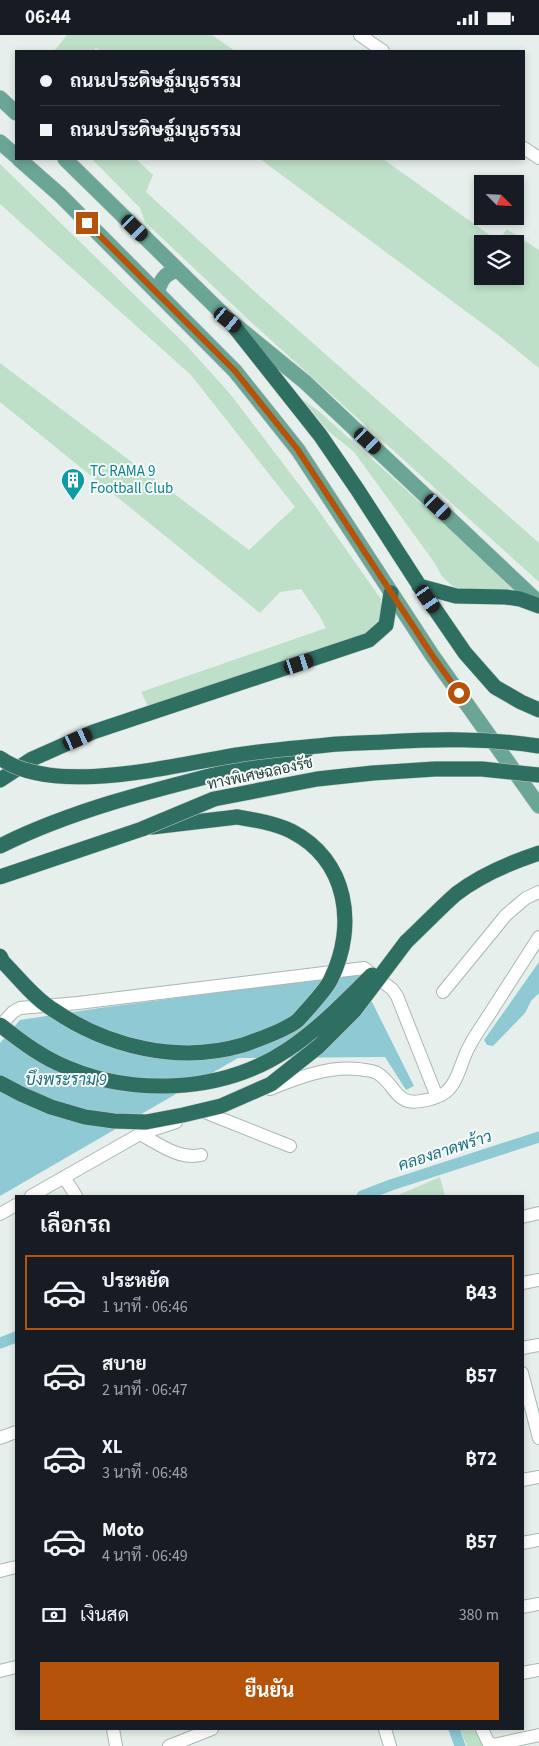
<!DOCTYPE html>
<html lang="th">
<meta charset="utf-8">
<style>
:root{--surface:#171b24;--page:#242831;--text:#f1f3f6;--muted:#9ea1a6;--line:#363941;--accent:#b45309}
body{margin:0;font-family:"Source Sans 3",Sarabun,sans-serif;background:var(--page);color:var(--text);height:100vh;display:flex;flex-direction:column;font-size:19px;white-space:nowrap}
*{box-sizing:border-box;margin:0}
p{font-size:16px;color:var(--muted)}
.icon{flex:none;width:28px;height:28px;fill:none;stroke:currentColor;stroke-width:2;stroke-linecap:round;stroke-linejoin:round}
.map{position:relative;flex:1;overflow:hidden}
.panel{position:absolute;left:15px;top:1160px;width:509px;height:535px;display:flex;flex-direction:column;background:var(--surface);border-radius:0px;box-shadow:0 2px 8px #0003}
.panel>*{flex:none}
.guide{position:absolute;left:15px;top:15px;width:510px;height:110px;border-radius:0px;box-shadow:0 2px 8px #0003;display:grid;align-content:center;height:110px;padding:0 25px;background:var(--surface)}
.needle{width:32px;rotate:114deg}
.buttons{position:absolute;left:474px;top:140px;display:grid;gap:10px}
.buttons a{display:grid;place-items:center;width:50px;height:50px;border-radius:0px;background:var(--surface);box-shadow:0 2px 8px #0003;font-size:25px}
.end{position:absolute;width:22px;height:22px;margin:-11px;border:6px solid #b45309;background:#fff;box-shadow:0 0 0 2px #fff}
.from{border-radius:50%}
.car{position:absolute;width:15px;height:30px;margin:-15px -8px;border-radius:6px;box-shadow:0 0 4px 1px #0007;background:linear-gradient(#222 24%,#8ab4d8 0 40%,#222 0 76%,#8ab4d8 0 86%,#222 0)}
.guide b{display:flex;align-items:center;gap:18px;height:48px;font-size:19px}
.guide b+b{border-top:1px solid var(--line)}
.guide i{width:12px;height:12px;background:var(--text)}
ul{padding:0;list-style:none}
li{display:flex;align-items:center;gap:15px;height:75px;margin:0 10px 8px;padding:0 15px;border:2px solid transparent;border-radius:0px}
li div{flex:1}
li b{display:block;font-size:19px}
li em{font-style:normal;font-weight:700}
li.on{border-color:var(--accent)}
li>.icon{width:45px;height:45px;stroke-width:1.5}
h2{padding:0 25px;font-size:22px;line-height:60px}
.pay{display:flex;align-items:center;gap:12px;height:55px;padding:0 25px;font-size:19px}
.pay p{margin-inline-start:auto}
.cta{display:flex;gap:10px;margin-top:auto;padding:10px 25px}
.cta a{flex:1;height:58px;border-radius:0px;background:var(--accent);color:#fff;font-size:20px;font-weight:700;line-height:58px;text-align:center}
.status{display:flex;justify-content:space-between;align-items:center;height:35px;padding:0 25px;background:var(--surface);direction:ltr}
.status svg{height:14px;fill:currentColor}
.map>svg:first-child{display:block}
.green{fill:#bfe0c8;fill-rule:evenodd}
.water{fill:#8ec9d4}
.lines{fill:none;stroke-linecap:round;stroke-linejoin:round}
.canal{stroke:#8ec9d4;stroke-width:11}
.street-casing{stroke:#a8b8b2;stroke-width:14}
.primary-casing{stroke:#c2cac8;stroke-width:16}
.highway-casing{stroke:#c2cac8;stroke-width:16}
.street{stroke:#fff;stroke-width:12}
.primary{stroke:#6aa596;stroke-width:15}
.highway{stroke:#2f6f62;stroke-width:15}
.highway-bridge-casing{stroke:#c2cac8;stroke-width:16;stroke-linecap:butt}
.highway-bridge{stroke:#2f6f62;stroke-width:15}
.route{stroke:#b45309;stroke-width:6}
.labels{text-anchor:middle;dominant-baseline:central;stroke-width:4;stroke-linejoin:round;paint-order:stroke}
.culture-label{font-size:15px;fill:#0d838f;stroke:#f7fbf9;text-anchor:start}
.street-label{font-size:15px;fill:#24423a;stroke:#f7fbf9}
.water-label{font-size:16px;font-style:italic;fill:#1c6f80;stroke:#f7fbf9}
</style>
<div class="status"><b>06:44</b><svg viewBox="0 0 49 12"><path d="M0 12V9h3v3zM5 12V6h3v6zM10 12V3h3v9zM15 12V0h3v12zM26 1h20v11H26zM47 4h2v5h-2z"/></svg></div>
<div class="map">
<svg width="539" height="1711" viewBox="0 0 539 1711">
<rect width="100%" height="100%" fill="#e6efeb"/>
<path class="green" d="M 67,0 L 212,0 L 235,16 L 101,16 L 96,13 L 93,16 L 54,16 Z
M 92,124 L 136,124 L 153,140 L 146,157 L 254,256 L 539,508 L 539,547 L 252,288 L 145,187 L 140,173 Z
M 260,124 L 383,124 L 498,206 L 507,194 L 539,215 L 539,333 L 498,300 ZM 482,209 L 515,209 L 515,241 L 482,241 Z
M 0,129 L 187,311 L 231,360 L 316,472 L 381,564 C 381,586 380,589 363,603 L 148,671 L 141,657 L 326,593 L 319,580 L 301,554 L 280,557 L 260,578 L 0,367 L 0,328 L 249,515 L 295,472 L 191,340 L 0,169 Z
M 302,364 L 321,378 L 516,554 C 492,557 463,565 445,544 C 440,540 438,533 434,527 L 354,417 L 327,395 Z
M 440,1142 L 445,1161 L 396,1161 Z
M 460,1694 L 479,1694 L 484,1711 L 467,1711 Z"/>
<path class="water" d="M 539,927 L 539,958 L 531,966 L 525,978 L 493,1011 L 487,1010 L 484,1005 Z
M 358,939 L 414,1051 L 406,1055 L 385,1022 L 238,1023 L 0,1161 L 0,1008 L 20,985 L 100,973 Z"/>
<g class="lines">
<path class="canal" d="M 362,1161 L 391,1150 L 539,1102
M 0,1308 L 16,1302
M 454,1694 L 460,1711"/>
<g class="street-casing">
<path id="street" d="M 360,0 L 383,16
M 524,113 L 539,123
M 443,957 L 506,880 L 526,863 L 539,857
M 0,991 L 13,977 L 20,973 L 78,968 L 364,933 L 392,954 L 397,961 L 437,1062
M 270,1054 C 297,1043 328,1031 358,1034 C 363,1035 372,1035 377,1038 C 395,1048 395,1071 421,1066 C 430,1065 438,1063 446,1057 C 459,1046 461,1025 470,1010 C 477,997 486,985 494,972 C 509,949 524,925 539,902
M 207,1078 L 290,1111
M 140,1099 C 159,1109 179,1125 201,1120
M 64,1142 L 76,1161
M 31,1161 L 140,1099 L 176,1087
M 0,1179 L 16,1170
M 522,1182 L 539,1178
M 522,1248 L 539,1245
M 522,1313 L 539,1310
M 522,1338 L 539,1403
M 0,1403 L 16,1397
M 522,1445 L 539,1442
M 522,1508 L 539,1505
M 0,1536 L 16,1532
M 522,1572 L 539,1569
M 0,1636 L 16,1632
M 522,1638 L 539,1635
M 113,1694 L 116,1711
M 385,1694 L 390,1711
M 482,1694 L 488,1707 L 493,1710 L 539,1700
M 169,1711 L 212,1694"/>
</g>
<g class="primary-casing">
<path id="primary" d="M 0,63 L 16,78
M 0,107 L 16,121
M 19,124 L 60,160 L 235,336 L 298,415 L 432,620 L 539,771
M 65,124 L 229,285 L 305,347 L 539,568
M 157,258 C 161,245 164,239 177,235"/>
</g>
<g class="highway-casing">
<path id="highway" d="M 229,285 L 320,400 L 357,454 L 428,564 L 465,618 L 495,652 L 521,667 L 539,675
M 419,551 L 456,561 L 506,562 L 520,564 L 539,571
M 0,745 L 32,724 L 93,697 L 369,605 L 386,590 L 391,558
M 152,792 L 237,782
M 0,811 C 94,764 205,744 306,716
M 406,907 C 423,891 439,874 456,859 C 479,841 512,827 539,818"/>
</g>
<use href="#street" class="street"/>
<use href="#primary" class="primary"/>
<use href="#highway" class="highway"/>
<g class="highway-bridge-casing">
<path id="highway-bridge" d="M 0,723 C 55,762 174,730 237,720 C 267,715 297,713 327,710 C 346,708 365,708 384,707 C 436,704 487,703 539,711
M 0,842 L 142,794 L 214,764 L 317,744 L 373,738 L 435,734 L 482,734 L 539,740
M 0,921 L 3,927 C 19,943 33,962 52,974 C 107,1012 178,1029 243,1010 C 257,1005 287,995 298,985 C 306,976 327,954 331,944 C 357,891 348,825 291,796 C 274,788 255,785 237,782
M 0,990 C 18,1004 36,1018 57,1028 C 128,1062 221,1059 287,1015 C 319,994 345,966 372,940
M 0,1048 L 21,1059 L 51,1072 L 85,1082 L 114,1086 L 146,1087 L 183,1080 L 221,1071 L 271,1049 L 319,1011 L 354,976 L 406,907"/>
</g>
<use href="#highway-bridge" class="highway-bridge"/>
</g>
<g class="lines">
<path class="route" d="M 87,188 L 235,336 L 298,415 L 432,620 L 459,658"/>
</g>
<defs>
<g id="building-pin" transform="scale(1.25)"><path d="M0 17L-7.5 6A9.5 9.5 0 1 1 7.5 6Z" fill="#0f9aa8" stroke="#f7fbf9"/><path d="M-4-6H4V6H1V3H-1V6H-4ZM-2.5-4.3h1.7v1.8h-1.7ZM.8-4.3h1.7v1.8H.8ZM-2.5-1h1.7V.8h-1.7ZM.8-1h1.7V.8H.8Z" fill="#fff"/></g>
</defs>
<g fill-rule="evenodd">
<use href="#building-pin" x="73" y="445"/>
</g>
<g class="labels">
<g class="culture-label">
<text x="90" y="436">TC RAMA 9<tspan x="90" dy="17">Football Club</tspan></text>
</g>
<g class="street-label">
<text transform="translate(260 739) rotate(-12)">ทางพิเศษฉลองรัช</text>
</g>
<g class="water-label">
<text x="66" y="1045">บึงพระราม 9</text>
<text transform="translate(445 1116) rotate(-18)">คลองลาดพร้าว</text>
</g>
</g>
</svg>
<div class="buttons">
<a><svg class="needle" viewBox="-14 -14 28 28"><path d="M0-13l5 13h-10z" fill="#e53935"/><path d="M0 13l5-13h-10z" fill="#9ea1a6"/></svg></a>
<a><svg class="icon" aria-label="layers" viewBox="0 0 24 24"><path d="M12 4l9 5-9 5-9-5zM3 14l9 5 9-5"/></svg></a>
</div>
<i class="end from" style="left:459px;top:658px"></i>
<i class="end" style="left:87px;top:188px"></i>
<i class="car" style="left:135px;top:193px;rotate:135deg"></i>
<i class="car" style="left:228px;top:285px;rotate:129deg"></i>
<i class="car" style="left:368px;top:406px;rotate:133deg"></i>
<i class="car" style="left:438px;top:472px;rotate:133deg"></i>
<i class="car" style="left:428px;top:564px;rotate:145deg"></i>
<i class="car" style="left:299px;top:629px;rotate:72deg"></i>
<i class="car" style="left:78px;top:704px;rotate:66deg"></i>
<div class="guide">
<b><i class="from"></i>ถนนประดิษฐ์มนูธรรม</b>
<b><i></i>ถนนประดิษฐ์มนูธรรม</b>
</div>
<section class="panel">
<h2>เลือกรถ</h2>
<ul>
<li class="on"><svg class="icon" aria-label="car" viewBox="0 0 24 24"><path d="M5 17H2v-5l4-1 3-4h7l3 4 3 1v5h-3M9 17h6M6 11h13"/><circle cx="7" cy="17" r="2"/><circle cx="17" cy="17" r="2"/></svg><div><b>ประหยัด</b><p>1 นาที · 06:46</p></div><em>฿43</em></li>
<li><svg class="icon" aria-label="car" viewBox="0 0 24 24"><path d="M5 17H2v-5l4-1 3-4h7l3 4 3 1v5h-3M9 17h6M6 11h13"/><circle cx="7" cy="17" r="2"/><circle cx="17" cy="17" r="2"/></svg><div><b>สบาย</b><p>2 นาที · 06:47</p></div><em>฿57</em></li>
<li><svg class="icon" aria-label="car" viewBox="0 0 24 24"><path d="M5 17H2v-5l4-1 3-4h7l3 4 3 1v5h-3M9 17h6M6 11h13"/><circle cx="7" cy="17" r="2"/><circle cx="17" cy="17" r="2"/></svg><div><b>XL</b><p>3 นาที · 06:48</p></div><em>฿72</em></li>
<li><svg class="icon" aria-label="car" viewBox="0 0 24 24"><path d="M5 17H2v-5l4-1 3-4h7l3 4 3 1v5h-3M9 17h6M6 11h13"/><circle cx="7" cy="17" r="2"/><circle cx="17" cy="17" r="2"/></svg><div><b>Moto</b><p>4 นาที · 06:49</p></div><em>฿57</em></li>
</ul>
<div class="pay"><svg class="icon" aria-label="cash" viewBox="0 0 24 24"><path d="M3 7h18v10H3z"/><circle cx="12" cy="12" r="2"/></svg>เงินสด<p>380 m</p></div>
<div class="cta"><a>ยืนยัน</a></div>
</section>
</div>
